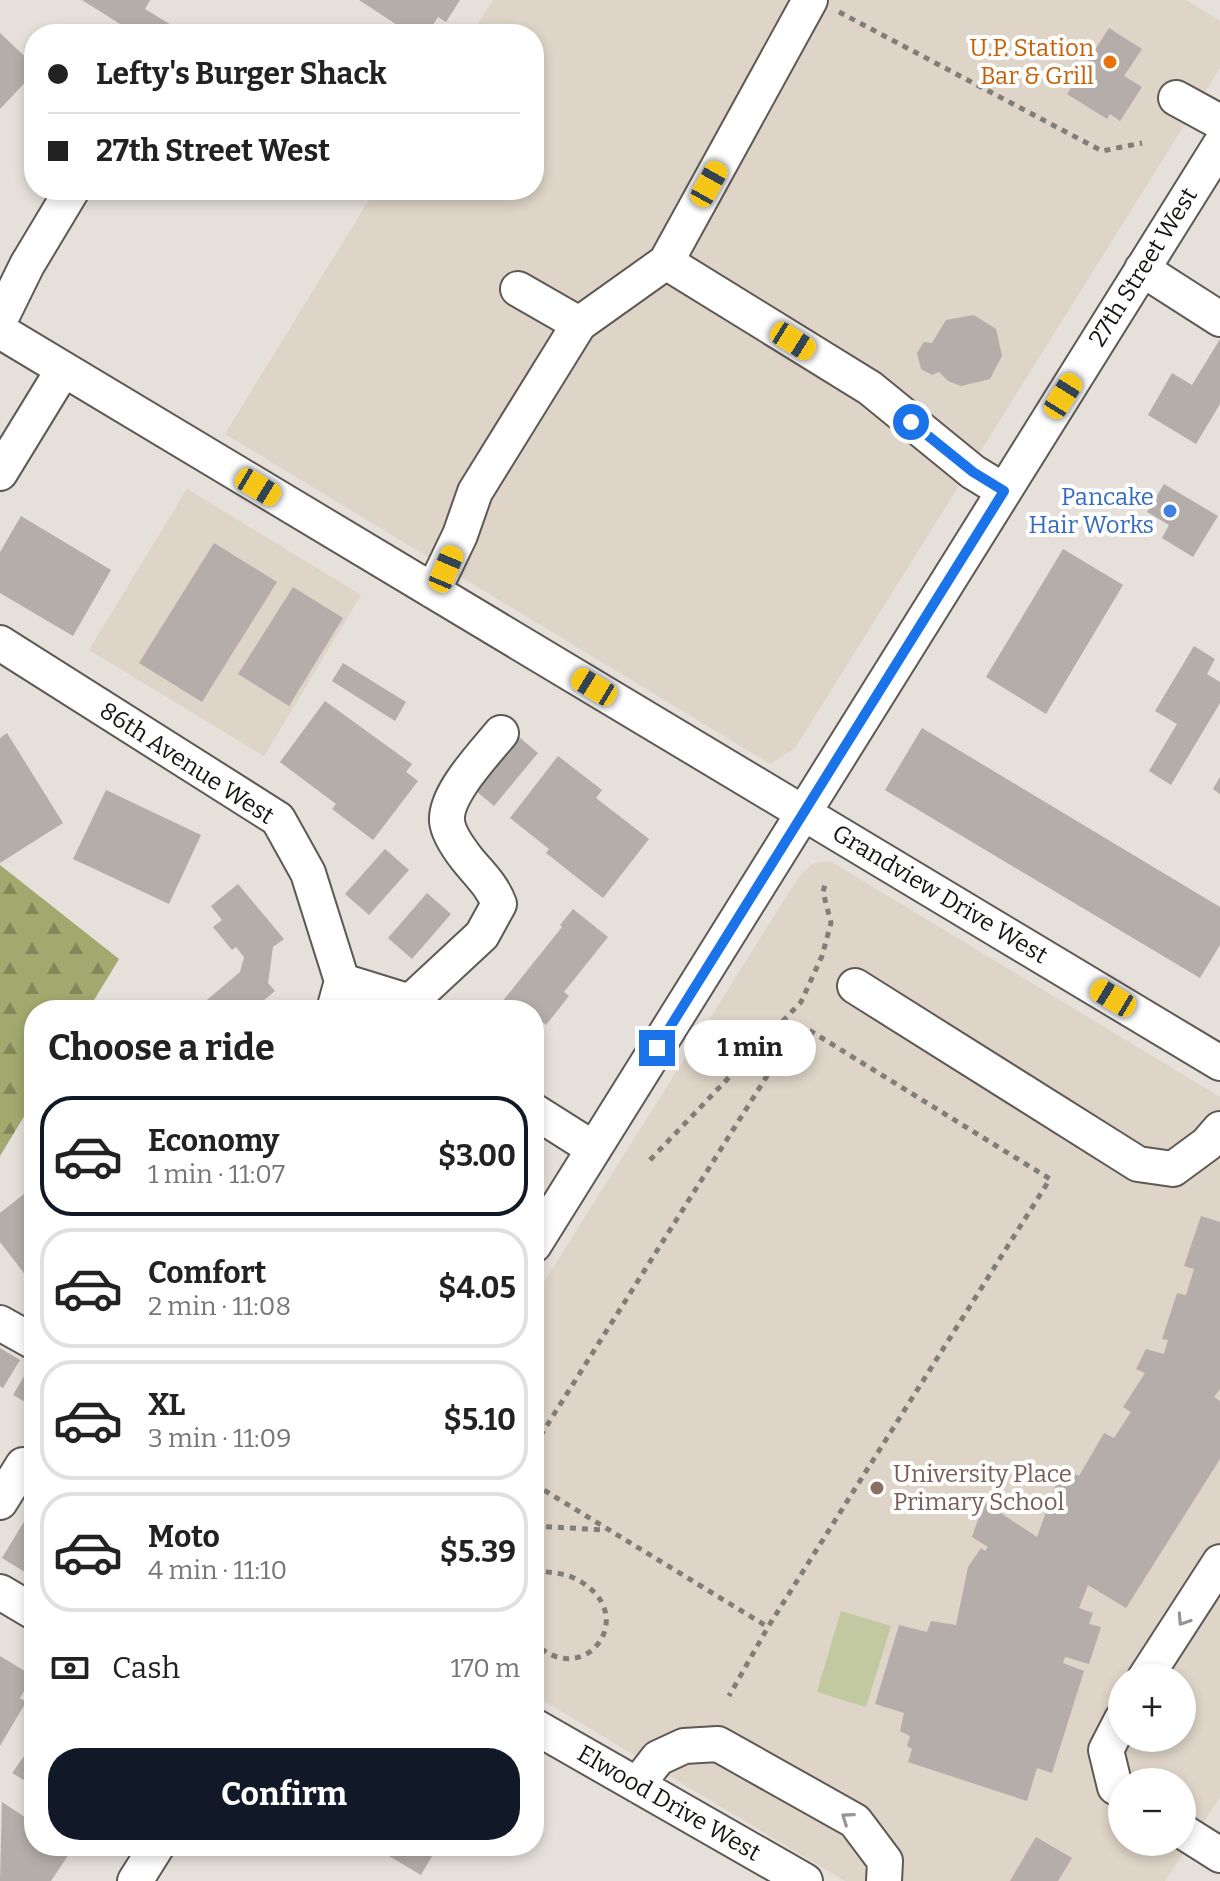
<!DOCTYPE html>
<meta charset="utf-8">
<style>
:root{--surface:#fff;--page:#f2f2f2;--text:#222;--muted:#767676;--line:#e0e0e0;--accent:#111827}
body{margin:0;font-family:Bitter,serif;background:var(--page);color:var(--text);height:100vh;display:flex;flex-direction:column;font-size:30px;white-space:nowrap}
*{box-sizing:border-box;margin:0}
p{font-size:26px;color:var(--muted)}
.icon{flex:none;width:44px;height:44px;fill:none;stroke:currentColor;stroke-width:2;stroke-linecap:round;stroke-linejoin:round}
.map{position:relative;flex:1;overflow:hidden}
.sheet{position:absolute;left:24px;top:1000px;width:520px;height:856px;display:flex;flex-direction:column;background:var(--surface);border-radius:32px;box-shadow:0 4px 12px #0003}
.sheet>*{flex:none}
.hud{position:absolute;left:24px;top:24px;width:520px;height:176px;border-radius:32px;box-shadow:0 4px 12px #0003;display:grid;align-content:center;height:176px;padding:0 24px;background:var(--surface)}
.fabs{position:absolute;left:1108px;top:1664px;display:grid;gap:16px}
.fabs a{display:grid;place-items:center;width:88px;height:88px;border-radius:50%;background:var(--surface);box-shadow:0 4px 12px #0003;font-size:40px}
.end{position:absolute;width:36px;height:36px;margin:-18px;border:10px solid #1a73e8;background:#fff;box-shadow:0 0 0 4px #fff}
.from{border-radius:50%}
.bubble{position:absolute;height:56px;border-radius:28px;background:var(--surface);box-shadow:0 4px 12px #0003;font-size:26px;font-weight:700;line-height:56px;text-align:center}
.car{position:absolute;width:24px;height:48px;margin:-24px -12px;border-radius:10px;box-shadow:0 0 6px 2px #0007;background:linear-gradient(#f5c518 24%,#345 0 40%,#f5c518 0 76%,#345 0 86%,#f5c518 0)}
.hud b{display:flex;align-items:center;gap:28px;height:76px;font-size:30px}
.hud b+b{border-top:2px solid var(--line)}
.hud i{width:20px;height:20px;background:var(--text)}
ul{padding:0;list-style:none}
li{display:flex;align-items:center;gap:24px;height:120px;margin:0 16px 12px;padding:0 8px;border:4px solid var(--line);border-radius:32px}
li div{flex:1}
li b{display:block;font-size:30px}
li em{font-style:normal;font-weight:700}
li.current{border-color:var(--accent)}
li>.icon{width:72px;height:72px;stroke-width:1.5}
h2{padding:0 24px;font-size:36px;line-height:96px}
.pay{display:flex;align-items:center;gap:20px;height:88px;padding:0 24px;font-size:30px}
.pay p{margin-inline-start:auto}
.primary-button{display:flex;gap:16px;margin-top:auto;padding:16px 24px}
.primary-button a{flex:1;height:92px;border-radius:32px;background:var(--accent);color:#fff;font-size:32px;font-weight:700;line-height:92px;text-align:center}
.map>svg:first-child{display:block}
.built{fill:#ded4c7;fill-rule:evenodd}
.grass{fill:#c2c89f}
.forest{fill:url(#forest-firs)}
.building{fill:#b4ada9}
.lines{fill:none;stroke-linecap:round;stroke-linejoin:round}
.minor-casing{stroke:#5e5954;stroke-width:38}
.path{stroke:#817e79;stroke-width:5;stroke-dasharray:6 6;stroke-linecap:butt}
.minor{stroke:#fff;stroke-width:34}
.oneway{stroke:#969594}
.route{stroke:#1a73e8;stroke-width:10}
.food-dot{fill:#e8710a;stroke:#fff;stroke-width:3}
.shop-dot{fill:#3f7fe0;stroke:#fff;stroke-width:3}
.education-dot{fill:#8d6e63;stroke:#fff;stroke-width:3}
.labels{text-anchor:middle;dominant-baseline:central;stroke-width:8;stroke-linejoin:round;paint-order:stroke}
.food-label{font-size:24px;fill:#c56008;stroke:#fff;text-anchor:end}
.street-label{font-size:24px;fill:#151411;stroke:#fff}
.shop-label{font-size:24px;fill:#366cbe;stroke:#fff;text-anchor:end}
.education-label{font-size:24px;fill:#785e54;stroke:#fff;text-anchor:start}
</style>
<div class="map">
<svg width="1220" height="1881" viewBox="0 0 1220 1881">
<defs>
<pattern id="forest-firs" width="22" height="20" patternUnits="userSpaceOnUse" patternTransform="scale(2)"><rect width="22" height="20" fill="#a1a96e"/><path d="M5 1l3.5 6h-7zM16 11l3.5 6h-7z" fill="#828859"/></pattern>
</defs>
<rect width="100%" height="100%" fill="#e5e0da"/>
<path class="built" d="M 493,0 L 1186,0 L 1220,21 L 1220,68 L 795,748 L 770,764 L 225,434 L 375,190 L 534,190 L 534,34 L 471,34 Z
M 187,489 L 361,595 L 264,756 L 89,650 Z
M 830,861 L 1220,1097 L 1220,1797 L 1165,1881 L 845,1881 L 534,1695 L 534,1298 L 800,875 L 814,863 ZM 1122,1678 L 1182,1678 L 1182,1738 L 1122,1738 ZM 1122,1782 L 1182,1782 L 1182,1842 L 1122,1842 Z"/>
<path class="grass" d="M 841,1611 L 891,1626 L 866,1707 L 817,1692 Z"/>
<path class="forest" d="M 0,865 L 119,959 L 88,1010 L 34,1010 L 34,1100 L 0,1156 Z"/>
<path class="building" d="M 82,0 L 150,0 L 145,9 L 173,26 L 168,34 L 136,34 Z
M 359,0 L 460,0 L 446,22 L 438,17 L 427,34 L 411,34 Z
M 1109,28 L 1142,49 L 1124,76 L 1142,87 L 1120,121 L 1110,114 L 1107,119 L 1067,94 Z
M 0,33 L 34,65 L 34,73 L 0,109 Z
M 974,315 L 996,329 L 1002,356 L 990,379 L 961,386 L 948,381 L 939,372 L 932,375 L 921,369 L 917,353 L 924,342 L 932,343 L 946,320 Z
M 1220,339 L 1220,404 L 1196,444 L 1148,415 L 1172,373 L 1192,385 Z
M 1164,484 L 1218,516 L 1193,557 L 1162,538 L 1169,525 L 1147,512 Z
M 21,516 L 111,570 L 73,636 L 0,593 L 0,552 Z
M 214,543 L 277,582 L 202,702 L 139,663 Z
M 1063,549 L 1123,585 L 1046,714 L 986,677 Z
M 293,587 L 343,618 L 289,706 L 238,674 Z
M 1194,646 L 1215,659 L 1207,674 L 1220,682 L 1220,703 L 1171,785 L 1149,771 L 1177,724 L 1155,711 Z
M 343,663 L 406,702 L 395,721 L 332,681 Z
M 325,701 L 412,764 L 406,772 L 418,781 L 373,840 L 332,809 L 336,804 L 280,762 Z
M 922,728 L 1220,907 L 1220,945 L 1200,978 L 885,790 Z
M 7,733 L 63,823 L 0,863 L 0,738 Z
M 519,737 L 538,753 L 494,806 L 475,790 Z
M 558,756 L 602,790 L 596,798 L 649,839 L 603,898 L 546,853 L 549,849 L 510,818 Z
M 1220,777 L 1220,794 L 1213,789 Z
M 106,790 L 201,835 L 169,904 L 73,859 Z
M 385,849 L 409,870 L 369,915 L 345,894 Z
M 238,884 L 284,939 L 273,947 L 268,983 L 275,991 L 252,1010 L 195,1010 L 240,972 L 244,957 L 236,947 L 232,950 L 213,927 L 222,920 L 211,906 Z
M 427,893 L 451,914 L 412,959 L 388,938 Z
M 573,909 L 608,937 L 564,992 L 569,996 L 546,1025 L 539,1019 L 534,1026 L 534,1010 L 502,1010 L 498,1007 L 562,927 L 560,925 Z
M 29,1190 L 34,1196 L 34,1286 L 0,1242 L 0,1213 Z
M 1201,1216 L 1220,1222 L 1220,1389 L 1214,1397 L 1220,1401 L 1220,1459 L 1126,1608 L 1088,1585 L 1079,1608 L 1093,1613 L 1089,1624 L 1101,1627 L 1089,1664 L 1065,1657 L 1063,1663 L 1084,1671 L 1052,1773 L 1037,1768 L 1027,1801 L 908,1762 L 912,1749 L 907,1746 L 910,1736 L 900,1731 L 904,1713 L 875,1704 L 899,1625 L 927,1632 L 931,1621 L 956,1625 L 968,1567 L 981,1548 L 985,1551 L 988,1547 L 972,1537 L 984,1502 L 1037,1537 L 1062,1468 L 1079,1476 L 1104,1433 L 1114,1438 L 1131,1412 L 1123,1407 L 1145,1373 L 1136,1369 L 1146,1349 L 1164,1354 L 1168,1340 L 1162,1339 L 1177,1293 L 1186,1295 L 1194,1269 L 1184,1266 Z
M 0,1348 L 20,1360 L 3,1388 L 0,1386 Z
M 30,1366 L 34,1368 L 34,1407 L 13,1395 Z
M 25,1520 L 32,1525 L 34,1521 L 34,1564 L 28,1574 L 2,1558 Z
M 0,1656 L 33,1676 L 20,1698 L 26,1702 L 0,1746 Z
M 34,1742 L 34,1786 L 12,1773 Z
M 2,1802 L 34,1823 L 34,1846 L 73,1848 L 51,1881 L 0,1881 Z
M 1036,1837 L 1072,1858 L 1058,1881 L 1010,1881 Z
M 372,1846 L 438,1846 L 421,1875 Z"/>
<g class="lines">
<g class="minor-casing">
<path id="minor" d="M 1176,98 L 1220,122
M 666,262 L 870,388 L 973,472 L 1004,491
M 1142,269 L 1220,319
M 518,289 L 579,324
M 0,320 L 27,265 L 72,190
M 0,331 L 1220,1063
M 0,473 L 63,370
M 433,591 L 460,535 L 475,492 L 579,324 L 666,262 L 810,0
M 0,643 L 278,819 L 308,873 L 342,981
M 342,981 L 410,1002 L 419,1010
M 855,986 L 1138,1164 L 1173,1169 L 1207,1144 L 1220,1129
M 410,1002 L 482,935 L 499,904 C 492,885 479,874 467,859 C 460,850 448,833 447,821 C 445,794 484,754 501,733
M 334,1010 L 342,981
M 534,1111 L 594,1149
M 534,1245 L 1220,145
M 0,1323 L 34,1342
M 0,1502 L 23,1465
M 0,1592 L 34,1612
M 1145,1678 L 1220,1562
M 1122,1719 L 1106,1750 L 1115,1787 L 1122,1791
M 534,1726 L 805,1881
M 637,1785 L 658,1758 L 684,1746 L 718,1744 L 855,1821 L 885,1861 L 884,1881
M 1182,1831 L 1220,1855
M 135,1881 L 157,1846"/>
</g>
<path class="path" d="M 839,12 L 1102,151 L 1142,143
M 650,1160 L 801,1002 L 822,956 L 831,923 L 823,892 L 826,881
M 534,1446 L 794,1033 L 809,1030 L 1050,1179 L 768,1627 L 729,1696
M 534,1484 L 768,1627
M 534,1526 L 605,1530
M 534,1570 C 548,1573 563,1572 576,1579 C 644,1614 583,1693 534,1642"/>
<use href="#minor" class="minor"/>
</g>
<defs><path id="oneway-chevron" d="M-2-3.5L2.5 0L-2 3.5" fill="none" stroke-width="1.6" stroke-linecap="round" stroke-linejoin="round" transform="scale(2)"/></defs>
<g class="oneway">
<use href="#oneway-chevron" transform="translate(1183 1620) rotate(123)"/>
<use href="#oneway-chevron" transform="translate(847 1818) rotate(-145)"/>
</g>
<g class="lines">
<path class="route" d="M 657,1048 L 1004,491 L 973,472 L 911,422"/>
</g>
<circle class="food-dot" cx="1110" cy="62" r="8"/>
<circle class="shop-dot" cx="1170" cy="511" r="8"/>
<circle class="education-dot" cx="877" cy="1488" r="8"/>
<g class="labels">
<g class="food-label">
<text x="1094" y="48">U.P. Station<tspan x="1094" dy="28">Bar &amp; Grill</tspan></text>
</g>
<g class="street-label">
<text transform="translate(1143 267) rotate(-58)">27th Street West</text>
<text transform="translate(187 763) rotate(33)">86th Avenue West</text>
<text transform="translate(940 894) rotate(31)">Grandview Drive West</text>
<text transform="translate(669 1803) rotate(30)">Elwood Drive West</text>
</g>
<g class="shop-label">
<text x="1154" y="497">Pancake<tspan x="1154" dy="28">Hair Works</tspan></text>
</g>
<g class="education-label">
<text x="893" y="1474">University Place<tspan x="893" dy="28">Primary School</tspan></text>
</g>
</g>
</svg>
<div class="fabs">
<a>+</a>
<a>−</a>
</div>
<i class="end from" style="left:911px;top:422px"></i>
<i class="end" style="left:657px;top:1048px"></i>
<div class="bubble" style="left:684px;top:1020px;width:132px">1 min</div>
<i class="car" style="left:709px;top:184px;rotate:29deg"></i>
<i class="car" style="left:793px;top:341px;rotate:122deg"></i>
<i class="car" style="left:1063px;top:396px;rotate:32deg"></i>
<i class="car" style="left:258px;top:487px;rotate:121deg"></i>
<i class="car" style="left:446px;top:569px;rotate:23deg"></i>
<i class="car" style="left:594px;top:687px;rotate:301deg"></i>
<i class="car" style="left:1113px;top:998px;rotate:301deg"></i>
<div class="hud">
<b><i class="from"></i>Lefty's Burger Shack</b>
<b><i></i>27th Street West</b>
</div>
<section class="sheet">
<h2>Choose a ride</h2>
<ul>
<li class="current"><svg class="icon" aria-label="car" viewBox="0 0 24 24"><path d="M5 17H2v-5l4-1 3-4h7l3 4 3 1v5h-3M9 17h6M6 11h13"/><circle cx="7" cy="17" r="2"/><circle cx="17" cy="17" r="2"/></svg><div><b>Economy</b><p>1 min · 11:07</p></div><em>$3.00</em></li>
<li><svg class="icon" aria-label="car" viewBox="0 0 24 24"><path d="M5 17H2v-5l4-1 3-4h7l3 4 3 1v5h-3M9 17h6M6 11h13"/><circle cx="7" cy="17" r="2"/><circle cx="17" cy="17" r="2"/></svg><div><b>Comfort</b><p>2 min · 11:08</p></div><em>$4.05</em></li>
<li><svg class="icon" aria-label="car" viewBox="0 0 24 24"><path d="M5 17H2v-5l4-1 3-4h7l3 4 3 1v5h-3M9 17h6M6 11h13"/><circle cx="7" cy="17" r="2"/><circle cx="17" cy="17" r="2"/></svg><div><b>XL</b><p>3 min · 11:09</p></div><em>$5.10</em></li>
<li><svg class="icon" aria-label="car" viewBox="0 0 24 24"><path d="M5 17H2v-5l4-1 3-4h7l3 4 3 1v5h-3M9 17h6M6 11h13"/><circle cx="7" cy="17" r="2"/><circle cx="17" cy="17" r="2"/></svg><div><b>Moto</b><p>4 min · 11:10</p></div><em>$5.39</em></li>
</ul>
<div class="pay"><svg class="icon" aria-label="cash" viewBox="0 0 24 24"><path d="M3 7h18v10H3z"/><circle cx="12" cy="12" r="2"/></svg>Cash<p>170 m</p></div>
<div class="primary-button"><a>Confirm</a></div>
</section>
</div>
